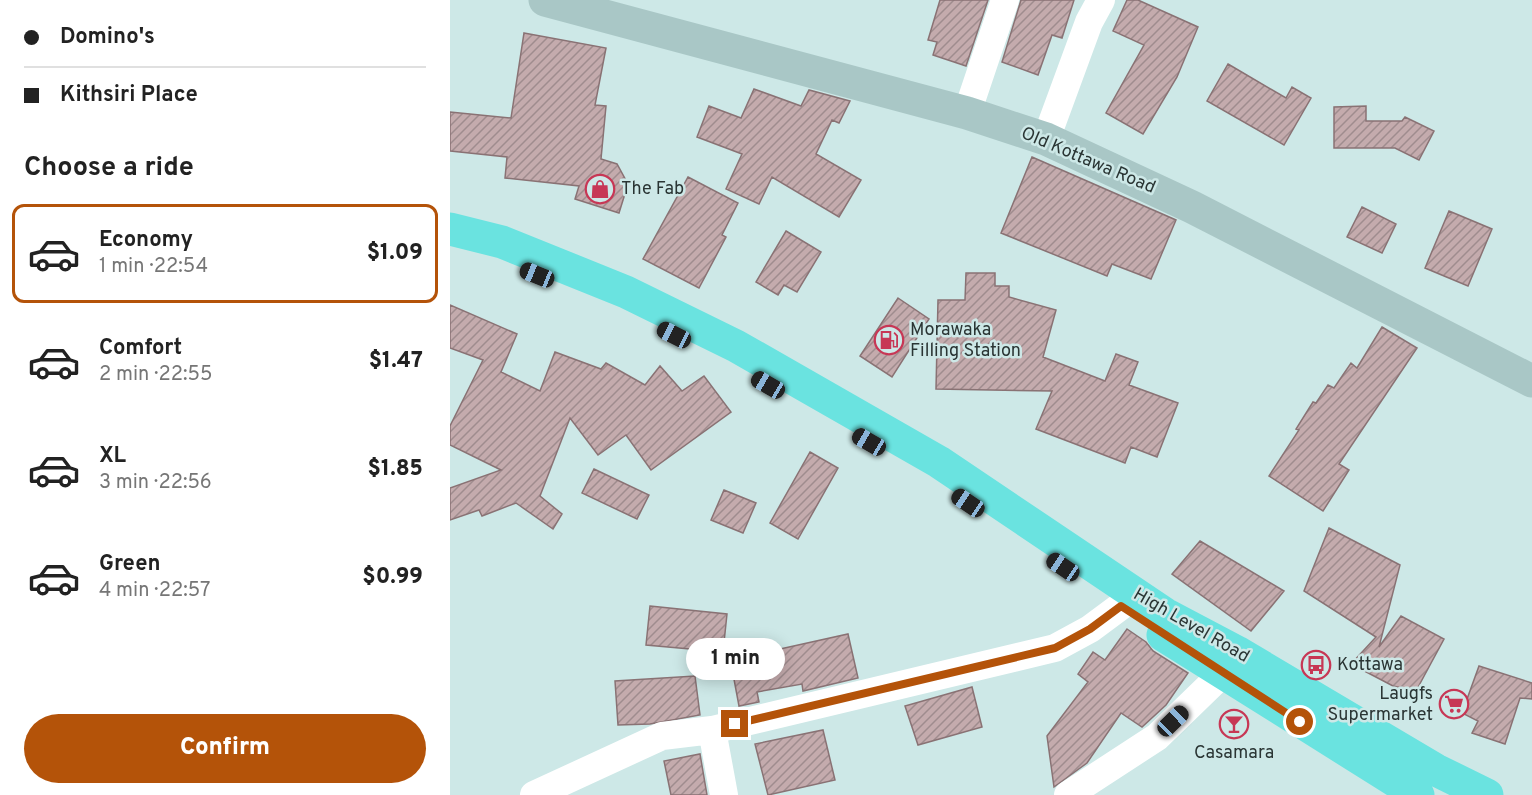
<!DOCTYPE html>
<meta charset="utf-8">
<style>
:root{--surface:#fff;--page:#f2f2f2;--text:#222;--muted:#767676;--line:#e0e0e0;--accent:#b45309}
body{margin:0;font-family:Overpass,sans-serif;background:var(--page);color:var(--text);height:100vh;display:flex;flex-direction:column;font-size:22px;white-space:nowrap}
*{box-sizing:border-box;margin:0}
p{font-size:20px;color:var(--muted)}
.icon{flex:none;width:33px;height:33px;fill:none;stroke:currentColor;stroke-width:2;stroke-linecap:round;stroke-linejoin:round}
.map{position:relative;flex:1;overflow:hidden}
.sheet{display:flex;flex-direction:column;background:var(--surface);width:450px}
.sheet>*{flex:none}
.top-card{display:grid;align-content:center;height:132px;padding:0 24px;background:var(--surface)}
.end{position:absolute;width:27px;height:27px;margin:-14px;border:8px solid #b45309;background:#fff;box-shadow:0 0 0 3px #fff}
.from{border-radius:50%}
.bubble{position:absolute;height:42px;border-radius:21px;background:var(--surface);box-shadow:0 3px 15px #0003;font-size:20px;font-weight:800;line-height:42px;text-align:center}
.car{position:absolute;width:18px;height:36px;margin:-18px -9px;border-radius:8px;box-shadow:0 0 4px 2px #0007;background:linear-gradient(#222 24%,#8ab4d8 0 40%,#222 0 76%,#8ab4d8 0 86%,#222 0)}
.top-card b{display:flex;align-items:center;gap:21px;height:57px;font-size:22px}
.top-card b+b{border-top:2px solid var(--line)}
.top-card i{width:15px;height:15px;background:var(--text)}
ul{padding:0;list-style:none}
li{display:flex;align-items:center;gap:18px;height:99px;margin:0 12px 9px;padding:0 12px;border:3px solid transparent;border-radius:12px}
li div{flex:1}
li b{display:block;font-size:22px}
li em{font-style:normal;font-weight:800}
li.current{border-color:var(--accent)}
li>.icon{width:54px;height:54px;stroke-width:1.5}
h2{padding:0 24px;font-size:27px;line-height:72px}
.action{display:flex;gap:12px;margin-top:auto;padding:12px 24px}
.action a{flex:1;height:69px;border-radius:36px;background:var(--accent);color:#fff;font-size:24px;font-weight:800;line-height:69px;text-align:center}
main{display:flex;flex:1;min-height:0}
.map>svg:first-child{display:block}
.building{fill:url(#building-hatch);stroke:#897274;stroke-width:1.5}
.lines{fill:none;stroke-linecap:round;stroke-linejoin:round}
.street{stroke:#fff;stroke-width:28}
.secondary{stroke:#a9c7c6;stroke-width:33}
.highway{stroke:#6ae3e0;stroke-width:33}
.route{stroke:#b45309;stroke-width:8}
.labels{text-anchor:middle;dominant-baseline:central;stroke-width:5;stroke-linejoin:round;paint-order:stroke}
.street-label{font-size:18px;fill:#2a3534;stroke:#cde8e7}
.poi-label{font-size:18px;fill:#2a3534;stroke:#cde8e7;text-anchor:start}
</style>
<main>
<section class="sheet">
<div class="top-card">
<b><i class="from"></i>Domino's</b>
<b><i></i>Kithsiri Place</b>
</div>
<h2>Choose a ride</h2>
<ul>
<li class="current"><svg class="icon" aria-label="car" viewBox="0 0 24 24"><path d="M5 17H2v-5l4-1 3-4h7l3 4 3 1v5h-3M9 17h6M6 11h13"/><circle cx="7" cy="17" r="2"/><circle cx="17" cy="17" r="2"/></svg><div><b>Economy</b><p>1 min · 22:54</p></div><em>$1.09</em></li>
<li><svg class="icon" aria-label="car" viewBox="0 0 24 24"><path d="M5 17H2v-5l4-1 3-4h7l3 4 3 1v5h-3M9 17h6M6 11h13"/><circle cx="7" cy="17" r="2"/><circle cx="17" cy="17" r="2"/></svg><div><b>Comfort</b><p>2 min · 22:55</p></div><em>$1.47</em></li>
<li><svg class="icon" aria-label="car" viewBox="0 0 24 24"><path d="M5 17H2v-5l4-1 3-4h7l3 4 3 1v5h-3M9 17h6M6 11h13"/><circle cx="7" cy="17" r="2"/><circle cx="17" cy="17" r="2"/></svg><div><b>XL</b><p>3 min · 22:56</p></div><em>$1.85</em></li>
<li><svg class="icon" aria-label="car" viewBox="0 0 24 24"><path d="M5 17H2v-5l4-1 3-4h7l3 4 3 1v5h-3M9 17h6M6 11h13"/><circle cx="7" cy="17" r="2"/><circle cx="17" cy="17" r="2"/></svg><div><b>Green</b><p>4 min · 22:57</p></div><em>$0.99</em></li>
</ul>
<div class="action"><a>Confirm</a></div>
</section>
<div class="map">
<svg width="1082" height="795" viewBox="0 0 1082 795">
<defs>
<pattern id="building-hatch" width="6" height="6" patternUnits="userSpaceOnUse" patternTransform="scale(1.5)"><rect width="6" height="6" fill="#c4abad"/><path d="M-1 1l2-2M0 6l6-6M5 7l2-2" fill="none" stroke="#9f8c8e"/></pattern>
</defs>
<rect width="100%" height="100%" fill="#cde8e7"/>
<path class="building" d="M 490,0 L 538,0 L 516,66 L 483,55 L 487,42 L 478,40 Z
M 571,0 L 624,0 L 612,38 L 602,35 L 588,75 L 552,62 Z
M 677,0 L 688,0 L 748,27 L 727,77 L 693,134 L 656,113 L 694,45 L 663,31 Z
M 74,33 L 156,48 L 145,105 L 156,106 L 151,159 L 167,164 L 178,184 L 169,213 L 125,199 L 129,186 L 55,178 L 57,157 L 0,151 L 0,112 L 61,118 Z
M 778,64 L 836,98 L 842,87 L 861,98 L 834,145 L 757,101 Z
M 304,89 L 351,106 L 359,90 L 400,101 L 389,123 L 382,120 L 366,154 L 411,180 L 389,217 L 322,177 L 309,204 L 276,189 L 292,154 L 247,137 L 259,106 L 291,118 Z
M 916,106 L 916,121 L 952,121 L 955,117 L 984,131 L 969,160 L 945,148 L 884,148 L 884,107 Z
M 582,157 L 726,220 L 701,279 L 662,264 L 657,276 L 551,233 Z
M 238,177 L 288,203 L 272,235 L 276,237 L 249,288 L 193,259 Z
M 912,207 L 946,224 L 932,253 L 897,237 Z
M 999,211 L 1042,229 L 1018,286 L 975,268 Z
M 336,231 L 371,252 L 347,292 L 334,285 L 328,295 L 306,282 Z
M 516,273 L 545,273 L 545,286 L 559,286 L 559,297 L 606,310 L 593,357 L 655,381 L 666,354 L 688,362 L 679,385 L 728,403 L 707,457 L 681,447 L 675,463 L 586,429 L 602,391 L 486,389 L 488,300 L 515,300 Z
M 448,298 L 479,319 L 442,377 L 410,356 Z
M 0,305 L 67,334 L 51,372 L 90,391 L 105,352 L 151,369 L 156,363 L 195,385 L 210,366 L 232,391 L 254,376 L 281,412 L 201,470 L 176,435 L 148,455 L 120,418 L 90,496 L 112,514 L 103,529 L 66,503 L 32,516 L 29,510 L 0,520 L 0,488 L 51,470 L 0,445 L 0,426 L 33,360 L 0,348 Z
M 932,327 L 967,348 L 889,464 L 899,470 L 873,511 L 819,476 L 849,430 L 846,429 L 863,402 L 866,403 L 878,385 L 884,388 L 901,363 L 907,368 Z
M 360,452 L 388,468 L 348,539 L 320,523 Z
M 144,469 L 199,495 L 187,519 L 132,493 Z
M 274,490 L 306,503 L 293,533 L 261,520 Z
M 879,528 L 950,565 L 929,647 L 951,616 L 994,639 L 966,691 L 943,686 L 901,664 L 926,637 L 854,591 Z
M 750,541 L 834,591 L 801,631 L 722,574 Z
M 200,606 L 277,614 L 273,652 L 196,645 Z
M 677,629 L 696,642 L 703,651 L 738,673 L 716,705 L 692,727 L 671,713 L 637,763 L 604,787 L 597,736 L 638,682 L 628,674 L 643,652 L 655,660 Z
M 398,634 L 408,678 L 353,691 L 352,684 L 307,692 L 309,702 L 289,706 L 283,674 L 307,673 L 307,654 Z
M 1029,666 L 1082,683 L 1082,699 L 1070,698 L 1055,744 L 1022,733 L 1028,721 L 1012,713 Z
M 245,676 L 250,715 L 200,724 L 168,725 L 165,681 Z
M 522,687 L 532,727 L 468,745 L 455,706 Z
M 373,730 L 385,780 L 318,795 L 305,744 Z
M 250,754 L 257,795 L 221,795 L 214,761 Z"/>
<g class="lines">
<path class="street" d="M 517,113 L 555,0
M 596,139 L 639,22 L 651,0
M 262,730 L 274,795
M 84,795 L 212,736 L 262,730 L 605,648 L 640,629 L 671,606
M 618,795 L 707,737 L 772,674"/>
<path class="secondary" d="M 95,0 L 517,113 L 596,139 L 742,207 L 1082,381"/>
<path class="highway" d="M 0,229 L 52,242 L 176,292 L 286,346 L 489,462 L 715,614 L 787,652 L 986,770 L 1037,795
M 713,635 L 968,795"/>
</g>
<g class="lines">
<path class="route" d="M 285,724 L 605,648 L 640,629 L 671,606 L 850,722"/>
</g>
<defs>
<g id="shop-ring" transform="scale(1.5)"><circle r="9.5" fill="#cde8e7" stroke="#c73755" stroke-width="1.5"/><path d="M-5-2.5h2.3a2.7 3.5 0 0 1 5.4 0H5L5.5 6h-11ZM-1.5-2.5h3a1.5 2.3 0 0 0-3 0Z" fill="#c73755"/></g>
<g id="fuel-ring" transform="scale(1.5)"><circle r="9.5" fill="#cde8e7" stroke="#c73755" stroke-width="1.5"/><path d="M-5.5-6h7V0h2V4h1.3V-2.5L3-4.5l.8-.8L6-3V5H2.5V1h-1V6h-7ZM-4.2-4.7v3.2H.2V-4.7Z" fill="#c73755"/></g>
<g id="bus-ring" transform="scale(1.5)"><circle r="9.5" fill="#cde8e7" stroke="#c73755" stroke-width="1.5"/><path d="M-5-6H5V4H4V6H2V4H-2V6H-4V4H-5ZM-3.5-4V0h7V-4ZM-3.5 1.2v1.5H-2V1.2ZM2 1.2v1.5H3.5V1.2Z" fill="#c73755"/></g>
<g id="supermarket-ring" transform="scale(1.5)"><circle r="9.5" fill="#cde8e7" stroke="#c73755" stroke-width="1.5"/><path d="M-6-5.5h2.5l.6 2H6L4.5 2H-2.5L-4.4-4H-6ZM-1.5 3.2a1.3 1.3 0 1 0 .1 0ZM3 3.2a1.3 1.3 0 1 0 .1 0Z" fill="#c73755"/></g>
<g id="bar-ring" transform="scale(1.5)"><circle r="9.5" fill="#cde8e7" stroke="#c73755" stroke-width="1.5"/><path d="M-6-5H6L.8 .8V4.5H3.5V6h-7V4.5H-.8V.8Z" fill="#c73755"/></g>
</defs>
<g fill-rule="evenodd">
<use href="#shop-ring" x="150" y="189"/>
<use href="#fuel-ring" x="439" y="340"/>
<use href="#bus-ring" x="866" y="665"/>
<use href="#supermarket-ring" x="1004" y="704"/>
<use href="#bar-ring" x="784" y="724"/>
</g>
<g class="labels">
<g class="street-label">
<text transform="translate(638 161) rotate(23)">Old Kottawa Road</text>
<text transform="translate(741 626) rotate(30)">High Level Road</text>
</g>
<g class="poi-label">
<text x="171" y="189">The Fab</text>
<text x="460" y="330">Morawaka<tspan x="460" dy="21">Filling Station</tspan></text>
<text x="887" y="665">Kottawa</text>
<text x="983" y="694" text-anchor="end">Laugfs<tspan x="983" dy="21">Supermarket</tspan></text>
<text x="784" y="753" text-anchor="middle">Casamara</text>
</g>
</g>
</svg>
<i class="end from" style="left:850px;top:722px"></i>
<i class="end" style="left:285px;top:724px"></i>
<div class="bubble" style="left:236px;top:638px;width:99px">1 min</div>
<i class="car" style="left:87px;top:275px;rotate:292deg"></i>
<i class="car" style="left:224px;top:335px;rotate:297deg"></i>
<i class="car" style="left:318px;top:385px;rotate:300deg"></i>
<i class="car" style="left:419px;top:442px;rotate:300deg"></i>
<i class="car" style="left:518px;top:503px;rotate:304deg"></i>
<i class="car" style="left:613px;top:567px;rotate:304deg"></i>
<i class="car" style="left:723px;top:721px;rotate:46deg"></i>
</div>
</main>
